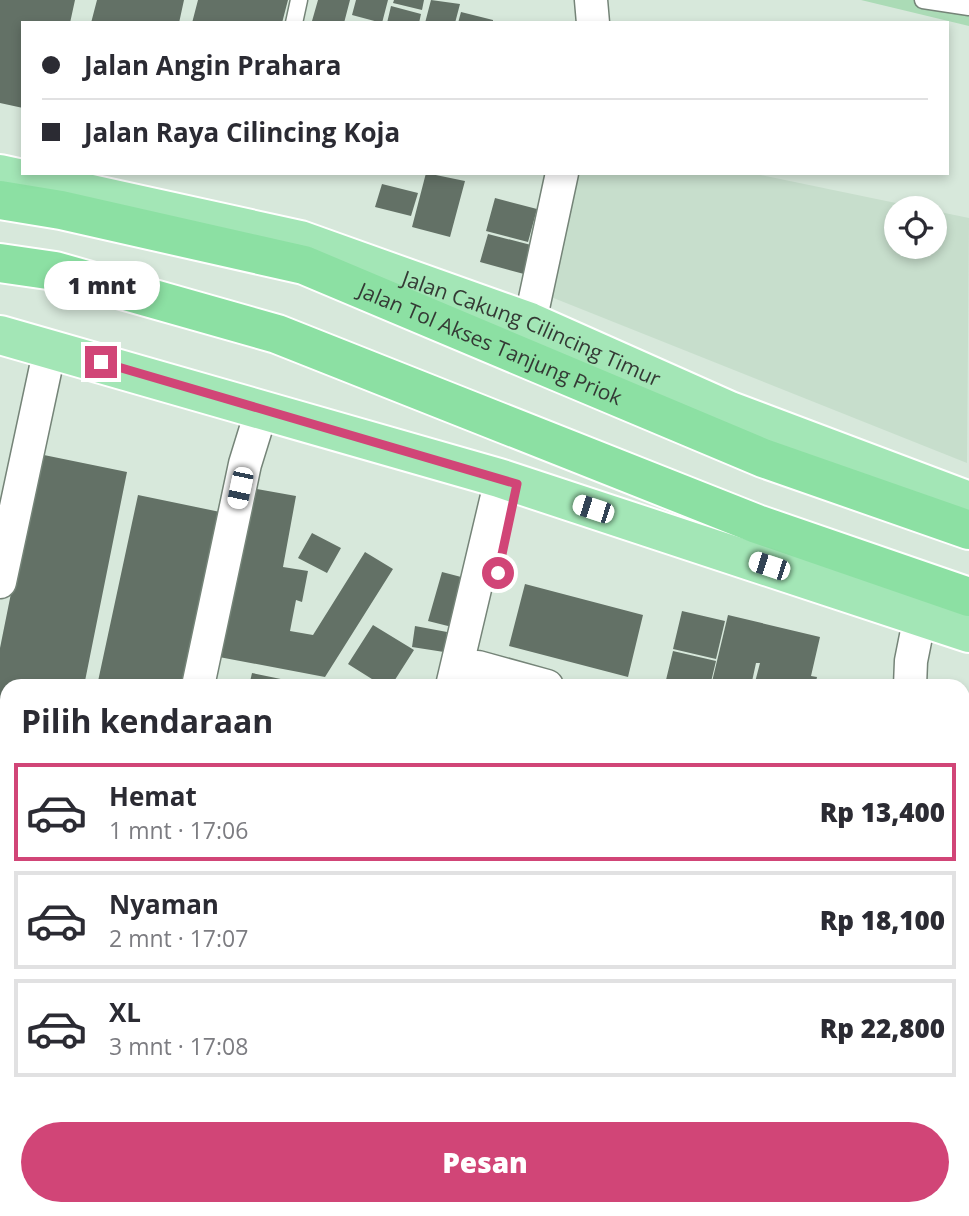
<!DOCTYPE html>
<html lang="id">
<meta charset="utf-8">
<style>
:root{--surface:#fff;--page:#f7f7f7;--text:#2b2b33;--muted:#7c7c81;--line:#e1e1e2;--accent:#d14577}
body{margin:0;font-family:"Open Sans",sans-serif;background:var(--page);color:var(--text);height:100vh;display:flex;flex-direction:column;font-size:26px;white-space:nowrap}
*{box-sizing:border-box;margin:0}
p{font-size:23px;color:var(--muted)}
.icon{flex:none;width:38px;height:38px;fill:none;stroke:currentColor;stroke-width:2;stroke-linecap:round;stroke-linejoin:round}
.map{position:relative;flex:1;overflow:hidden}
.sheet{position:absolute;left:0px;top:679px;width:970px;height:537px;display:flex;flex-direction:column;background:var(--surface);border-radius:21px 21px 0 0;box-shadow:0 4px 10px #0003}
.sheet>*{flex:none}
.top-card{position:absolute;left:21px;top:21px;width:928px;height:154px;border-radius:0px;box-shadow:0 4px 10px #0003;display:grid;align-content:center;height:154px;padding:0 21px;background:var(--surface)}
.tools{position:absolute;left:884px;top:196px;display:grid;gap:14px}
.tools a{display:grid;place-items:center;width:63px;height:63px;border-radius:50%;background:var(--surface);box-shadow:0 4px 10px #0003;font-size:35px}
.end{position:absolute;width:32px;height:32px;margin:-16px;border:9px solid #d14577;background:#fff;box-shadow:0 0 0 4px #fff}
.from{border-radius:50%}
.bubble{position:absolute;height:49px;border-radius:24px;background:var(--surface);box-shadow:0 4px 10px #0003;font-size:23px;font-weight:800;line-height:49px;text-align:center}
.car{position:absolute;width:21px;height:42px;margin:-21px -10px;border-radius:9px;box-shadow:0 0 5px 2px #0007;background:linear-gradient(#fff 24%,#345 0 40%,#fff 0 76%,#345 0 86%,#fff 0)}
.top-card b{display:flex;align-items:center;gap:24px;height:66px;font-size:26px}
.top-card b+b{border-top:2px solid var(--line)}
.top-card i{width:18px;height:18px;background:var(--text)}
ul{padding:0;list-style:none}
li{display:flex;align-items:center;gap:21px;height:98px;margin:0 14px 10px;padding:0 7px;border:4px solid var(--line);border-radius:0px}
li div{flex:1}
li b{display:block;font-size:26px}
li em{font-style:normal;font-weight:800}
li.selected{border-color:var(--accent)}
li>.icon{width:63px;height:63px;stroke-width:1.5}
h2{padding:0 21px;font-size:32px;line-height:84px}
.primary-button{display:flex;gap:14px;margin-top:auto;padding:14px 21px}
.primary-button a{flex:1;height:80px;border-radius:42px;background:var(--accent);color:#fff;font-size:28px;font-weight:800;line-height:80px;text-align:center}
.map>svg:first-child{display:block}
.built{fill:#c7decc}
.green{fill:#abdbb6}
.building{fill:#637166}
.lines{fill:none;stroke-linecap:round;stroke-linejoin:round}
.service-casing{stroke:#758478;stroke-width:19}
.minor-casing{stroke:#758478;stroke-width:35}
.trunk-casing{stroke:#fff;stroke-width:42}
.motorway-casing{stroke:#fff;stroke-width:42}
.service{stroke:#fff;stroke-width:16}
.minor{stroke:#fff;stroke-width:32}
.trunk{stroke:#a3e6b6;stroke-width:38}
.motorway{stroke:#8ce0a3;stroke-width:38}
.route{stroke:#d14577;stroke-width:9}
.labels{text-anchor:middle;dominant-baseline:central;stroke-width:7;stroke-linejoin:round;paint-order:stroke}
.street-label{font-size:21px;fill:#343a35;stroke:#d7e8db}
</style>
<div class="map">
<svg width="969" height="1216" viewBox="0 0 969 1216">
<rect width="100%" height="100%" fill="#d7e8db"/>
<path class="built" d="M 571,173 L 751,173 L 920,208 L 896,208 L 896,247 L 934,247 L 935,211 L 969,218 L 967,463 L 541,293 Z"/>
<path class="green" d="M 861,0 L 969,0 L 969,26 Z"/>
<path class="building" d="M 0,0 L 75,0 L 70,23 L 23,23 L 23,108 L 0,103 Z
M 97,0 L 184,0 L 179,23 L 91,23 Z
M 198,0 L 288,0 L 282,23 L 192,23 Z
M 318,0 L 350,0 L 344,23 L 312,21 Z
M 356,0 L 388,0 L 382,23 L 352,15 Z
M 394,0 L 424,0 L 422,10 L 393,3 Z
M 431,0 L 460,4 L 455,23 L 425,23 Z
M 391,6 L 421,14 L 419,23 L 387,23 Z
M 461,12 L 493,20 L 493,23 L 458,23 Z
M 426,173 L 465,181 L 450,237 L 412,227 Z
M 382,184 L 418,193 L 411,216 L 375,207 Z
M 495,198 L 537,209 L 528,242 L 486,231 Z
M 488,234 L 531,245 L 524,274 L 480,262 Z
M 39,454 L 127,472 L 84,686 L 7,686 L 7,898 L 0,897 L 0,648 Z
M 251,488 L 296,496 L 283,567 L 308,571 L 302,602 L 296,600 L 290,631 L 313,635 L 365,552 L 393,569 L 325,677 L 219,657 Z
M 138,495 L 225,513 L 187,686 L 97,686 Z
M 312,533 L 341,548 L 327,573 L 298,558 Z
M 442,572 L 465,578 L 452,627 L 428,621 Z
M 525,584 L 643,615 L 628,677 L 509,646 Z
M 682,611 L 725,621 L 716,659 L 673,649 Z
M 728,615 L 820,637 L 811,676 L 817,677 L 815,686 L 754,686 L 760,663 L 756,663 L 751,686 L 711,686 Z
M 373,625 L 414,650 L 391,686 L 383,686 L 348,664 Z
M 415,626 L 447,632 L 444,652 L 412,647 Z
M 673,651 L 716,661 L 710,686 L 665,684 Z
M 252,673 L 310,685 L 310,686 L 249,686 Z
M 962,706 L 969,707 L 969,887 L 964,916 Z
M 968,936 L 969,936 L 969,1028 L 962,1027 L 962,966 Z
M 0,978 L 7,979 L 7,1207 L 0,1206 L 0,1039 L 4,1020 L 0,1019 Z
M 962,1075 L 969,1076 L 969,1216 L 929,1216 L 930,1209 L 962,1209 Z
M 127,1209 L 174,1209 L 172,1216 L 143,1216 L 126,1212 Z
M 224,1209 L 269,1209 L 287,1213 L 287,1216 L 223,1216 Z
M 404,1209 L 488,1209 L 486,1216 L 404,1216 Z
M 503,1209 L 581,1209 L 580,1216 L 502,1216 Z
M 609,1209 L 693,1209 L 692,1216 L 608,1216 Z
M 703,1209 L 784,1209 L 783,1216 L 701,1216 Z
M 832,1209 L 922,1209 L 921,1216 L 831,1216 Z"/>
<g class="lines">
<g class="service-casing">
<path id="service" d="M 923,0 L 969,7
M 294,23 L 299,0"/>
</g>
<g class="minor-casing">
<path id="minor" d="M 591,0 L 593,23
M 530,322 L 562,173
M 0,582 L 50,348
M 478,667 L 547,686
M 198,686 L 245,464 L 262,409
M 452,686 L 501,479
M 910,686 L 911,661 L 920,616
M 0,931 L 7,932
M 962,1056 L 969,1056
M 90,1216 L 91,1209
M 339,1216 L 340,1209
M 365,1216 L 366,1209
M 593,1216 L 594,1209
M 822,1216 L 823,1209"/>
</g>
<g class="trunk-casing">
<g id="trunk">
<path id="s1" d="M 0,174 L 300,240 L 530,322 L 730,411 L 969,501"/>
<path d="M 0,335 L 499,478 L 969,633"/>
</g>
</g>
<g class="motorway-casing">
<g id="motorway">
<path id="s2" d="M 0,200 L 61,210 L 304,265 L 763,458 L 969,530"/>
<path d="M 0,263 L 55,271 L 277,334 L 757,524 L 969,597"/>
</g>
</g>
<use href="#service" class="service"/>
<use href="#minor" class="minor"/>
<use href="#trunk" class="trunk"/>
<use href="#motorway" class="motorway"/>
</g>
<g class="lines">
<path class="route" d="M 101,362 L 517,484 L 498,573"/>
</g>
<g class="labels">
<g class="street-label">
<text stroke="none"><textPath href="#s1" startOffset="555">Jalan Cakung Cilincing Timur</textPath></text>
<text stroke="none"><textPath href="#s2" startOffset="513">Jalan Tol Akses Tanjung Priok</textPath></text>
</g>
</g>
</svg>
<div class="tools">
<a><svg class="icon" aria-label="locate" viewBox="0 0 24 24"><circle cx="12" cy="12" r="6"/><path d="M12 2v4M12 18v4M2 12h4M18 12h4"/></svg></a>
</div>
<i class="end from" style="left:498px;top:573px"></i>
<i class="end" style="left:101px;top:362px"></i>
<div class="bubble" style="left:44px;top:261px;width:116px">1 mnt</div>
<i class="car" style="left:240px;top:488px;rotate:192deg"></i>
<i class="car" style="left:593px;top:509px;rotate:288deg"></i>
<i class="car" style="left:769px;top:566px;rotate:288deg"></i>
<div class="top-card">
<b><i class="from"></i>Jalan Angin Prahara</b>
<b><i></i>Jalan Raya Cilincing Koja</b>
</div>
<section class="sheet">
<h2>Pilih kendaraan</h2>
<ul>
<li class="selected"><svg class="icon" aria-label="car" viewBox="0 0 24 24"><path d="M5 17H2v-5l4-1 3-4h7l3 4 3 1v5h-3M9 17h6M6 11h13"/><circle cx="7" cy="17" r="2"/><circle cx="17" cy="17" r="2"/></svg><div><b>Hemat</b><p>1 mnt · 17:06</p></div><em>Rp 13,400</em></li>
<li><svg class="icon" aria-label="car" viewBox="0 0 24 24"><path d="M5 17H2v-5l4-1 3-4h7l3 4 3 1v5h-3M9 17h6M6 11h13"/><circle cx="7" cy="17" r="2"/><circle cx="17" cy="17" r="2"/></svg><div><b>Nyaman</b><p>2 mnt · 17:07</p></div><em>Rp 18,100</em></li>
<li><svg class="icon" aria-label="car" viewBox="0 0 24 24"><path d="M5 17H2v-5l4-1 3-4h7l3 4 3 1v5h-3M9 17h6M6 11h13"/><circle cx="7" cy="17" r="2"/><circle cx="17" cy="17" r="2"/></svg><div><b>XL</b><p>3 mnt · 17:08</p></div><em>Rp 22,800</em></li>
</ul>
<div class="primary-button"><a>Pesan</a></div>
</section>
</div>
